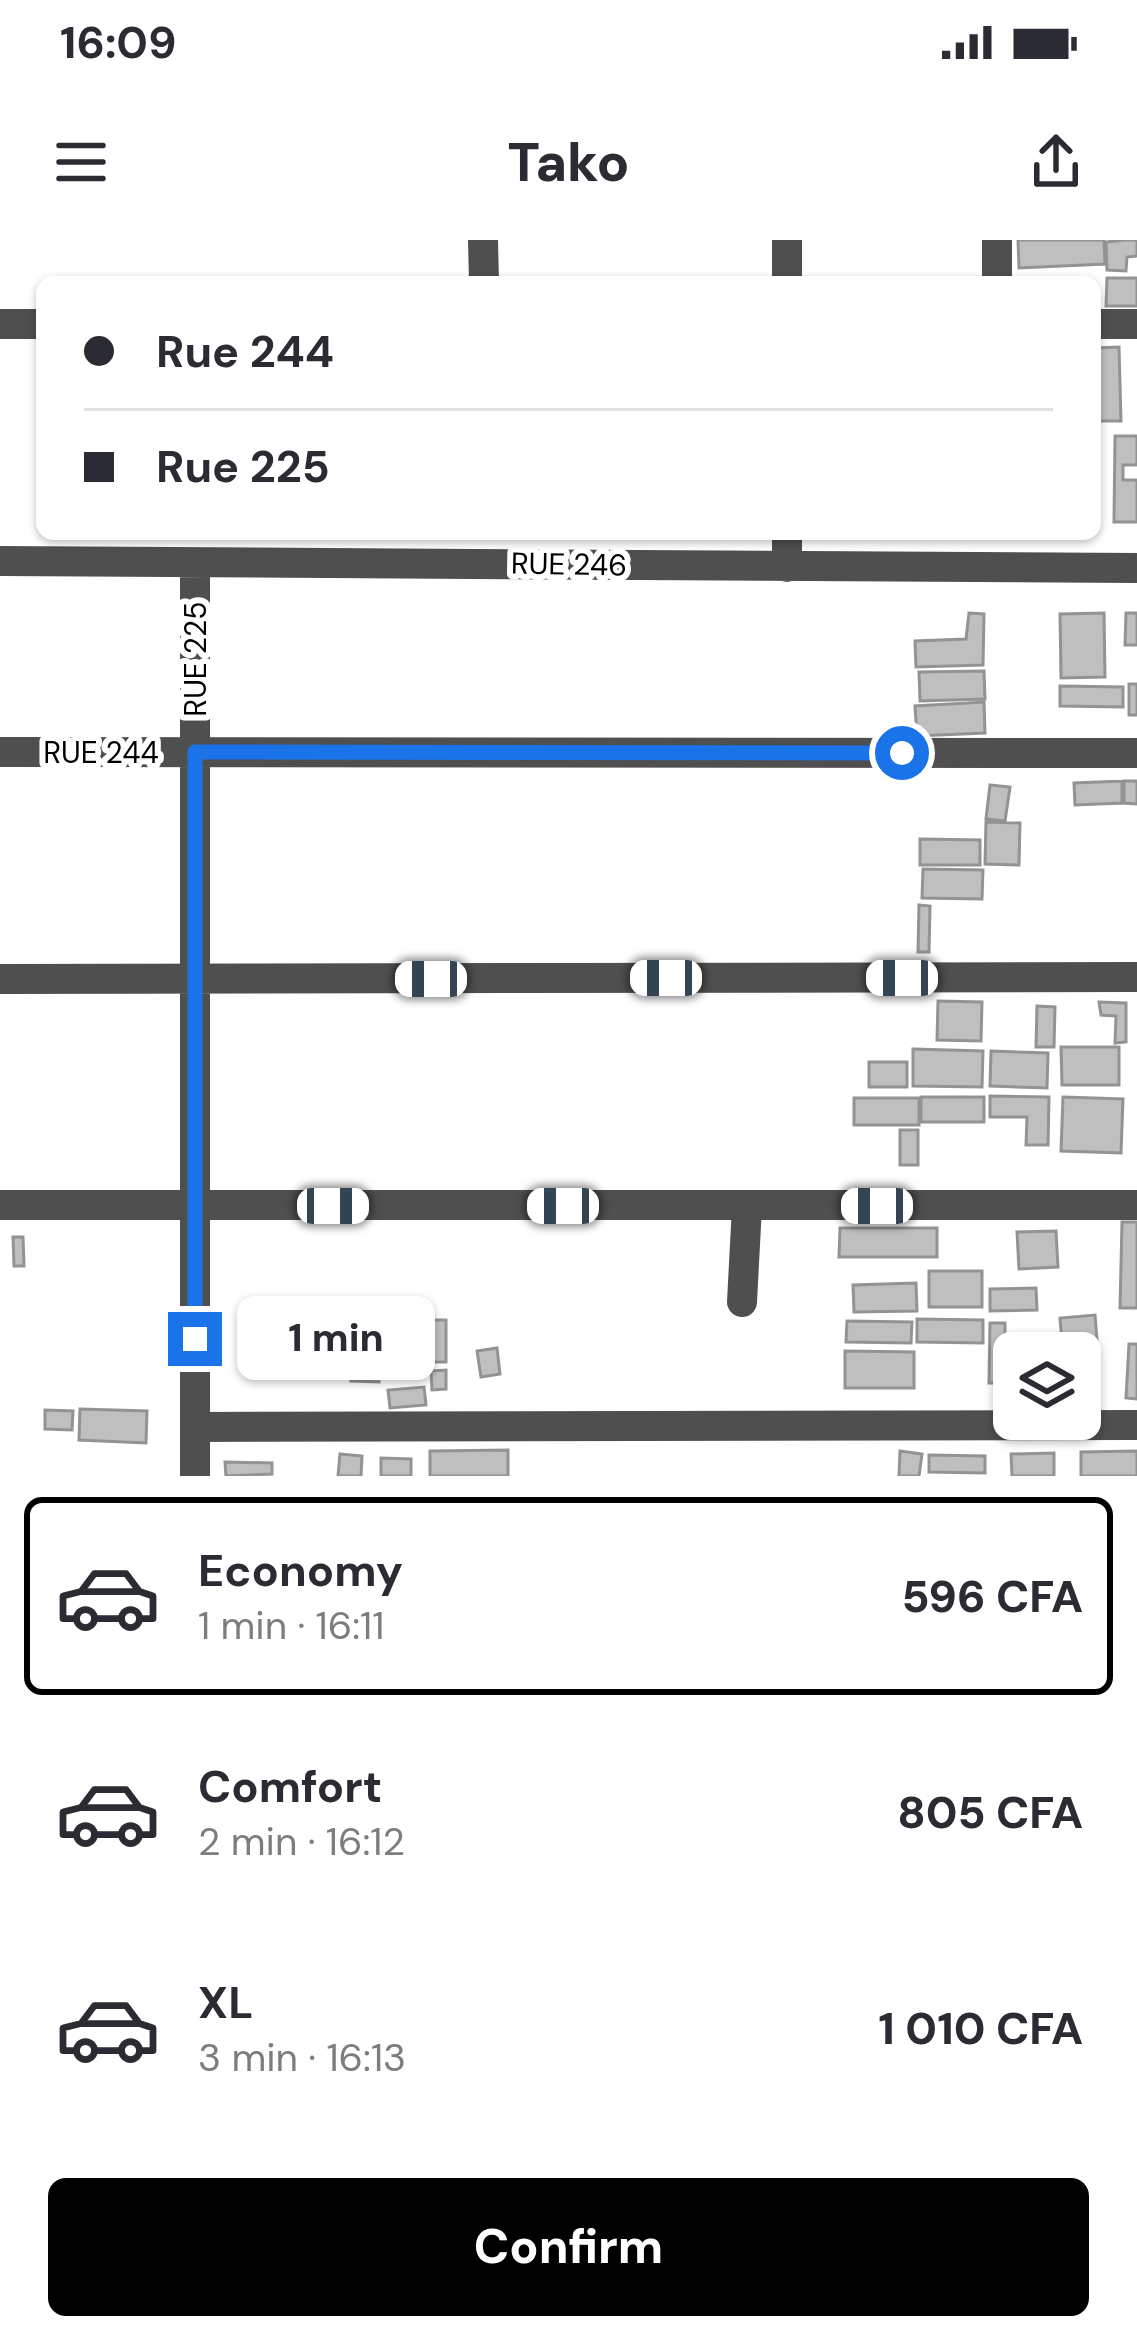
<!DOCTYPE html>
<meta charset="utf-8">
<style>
:root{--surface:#fff;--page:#f2f2f3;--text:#2b2b33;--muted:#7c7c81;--line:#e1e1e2;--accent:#000}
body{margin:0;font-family:"DM Sans",sans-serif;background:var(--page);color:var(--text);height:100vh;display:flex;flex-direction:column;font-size:45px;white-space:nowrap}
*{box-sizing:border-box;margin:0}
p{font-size:39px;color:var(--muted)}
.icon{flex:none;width:66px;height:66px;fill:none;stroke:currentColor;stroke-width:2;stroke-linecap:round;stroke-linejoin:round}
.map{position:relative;height:1236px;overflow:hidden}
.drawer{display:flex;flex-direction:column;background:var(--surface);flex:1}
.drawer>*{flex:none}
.guide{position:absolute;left:36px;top:36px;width:1065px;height:264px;border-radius:18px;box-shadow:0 3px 9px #0004;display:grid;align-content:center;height:264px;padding:0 48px;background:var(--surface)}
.controls{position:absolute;left:993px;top:1092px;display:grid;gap:24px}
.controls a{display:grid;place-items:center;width:108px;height:108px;border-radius:18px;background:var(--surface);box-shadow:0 3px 9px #0004;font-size:60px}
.end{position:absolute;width:54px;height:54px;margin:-27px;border:15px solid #1a73e8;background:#fff;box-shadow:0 0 0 6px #fff}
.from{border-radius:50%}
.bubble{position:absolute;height:84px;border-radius:18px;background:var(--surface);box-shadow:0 3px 9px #0004;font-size:39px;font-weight:800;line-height:84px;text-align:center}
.car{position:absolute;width:36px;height:72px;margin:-36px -18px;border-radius:15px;box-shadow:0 0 9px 3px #0007;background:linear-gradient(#fff 24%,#345 0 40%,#fff 0 76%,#345 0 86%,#fff 0)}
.guide b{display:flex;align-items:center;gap:42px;height:114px;font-size:45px}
.guide b+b{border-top:3px solid var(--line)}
.guide i{width:30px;height:30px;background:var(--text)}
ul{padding:21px 0 0;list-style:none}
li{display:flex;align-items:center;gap:36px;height:198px;margin:0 24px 18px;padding:0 24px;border:6px solid transparent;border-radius:18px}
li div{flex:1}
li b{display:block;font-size:45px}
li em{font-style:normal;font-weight:800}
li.selected{border-color:var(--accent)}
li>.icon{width:108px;height:108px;stroke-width:1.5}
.button{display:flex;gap:24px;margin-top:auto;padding:24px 48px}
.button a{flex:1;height:138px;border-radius:18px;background:var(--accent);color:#fff;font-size:48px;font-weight:800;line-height:138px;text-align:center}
.status{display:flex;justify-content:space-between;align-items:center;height:84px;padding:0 60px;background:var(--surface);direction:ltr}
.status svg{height:33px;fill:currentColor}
header{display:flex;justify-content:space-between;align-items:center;height:156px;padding:0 48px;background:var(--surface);font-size:54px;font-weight:800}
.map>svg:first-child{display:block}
.building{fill:#bfbfbf;stroke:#939393;stroke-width:3}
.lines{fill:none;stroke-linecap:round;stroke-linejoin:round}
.minor{stroke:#4f4f4f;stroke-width:30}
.route{stroke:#1a73e8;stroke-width:15}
.labels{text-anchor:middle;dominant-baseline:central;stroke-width:12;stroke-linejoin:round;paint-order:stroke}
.street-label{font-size:30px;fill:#000;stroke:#fff}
</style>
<div class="status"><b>16:09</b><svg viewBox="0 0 49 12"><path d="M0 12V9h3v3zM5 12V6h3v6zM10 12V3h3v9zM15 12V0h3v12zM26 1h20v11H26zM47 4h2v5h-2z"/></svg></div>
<header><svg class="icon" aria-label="menu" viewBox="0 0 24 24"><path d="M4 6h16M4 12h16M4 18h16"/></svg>Tako<svg class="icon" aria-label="share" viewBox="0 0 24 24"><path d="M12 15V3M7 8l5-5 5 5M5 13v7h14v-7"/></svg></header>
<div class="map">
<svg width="1137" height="1236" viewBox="0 0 1137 1236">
<rect width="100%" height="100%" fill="#fff"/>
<path class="building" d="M 1018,0 L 1104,0 L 1105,24 L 1019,28 Z
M 1125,0 L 1137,0 L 1137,16 L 1127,17 L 1126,31 L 1107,30 L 1106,2 Z
M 1107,38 L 1137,38 L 1137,66 L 1106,66 Z
M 1119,107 L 1121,181 L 1095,181 L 1095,108 Z
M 1115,196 L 1137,196 L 1137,225 L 1123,225 L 1123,240 L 1137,240 L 1137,282 L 1114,282 Z
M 969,373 L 984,374 L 983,425 L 916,427 L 915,401 L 966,399 Z
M 1104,373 L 1105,437 L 1061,438 L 1060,374 Z
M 1126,373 L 1137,373 L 1137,405 L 1125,405 Z
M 984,431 L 985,459 L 920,461 L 919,432 Z
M 1129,444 L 1137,444 L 1137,475 L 1129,475 Z
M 1060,446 L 1123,447 L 1123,467 L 1060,466 Z
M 984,462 L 985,493 L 917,496 L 915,466 Z
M 1122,541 L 1122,563 L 1075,565 L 1074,543 Z
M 1124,541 L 1137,541 L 1137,564 L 1124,563 Z
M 990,545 L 1010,547 L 1005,581 L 986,579 Z
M 986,582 L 1020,583 L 1019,625 L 985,624 Z
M 920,599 L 980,600 L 980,625 L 920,625 Z
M 923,629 L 983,630 L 982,659 L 922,658 Z
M 919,665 L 930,666 L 929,712 L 918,712 Z
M 938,761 L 982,762 L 981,801 L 937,800 Z
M 1099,762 L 1126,763 L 1126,802 L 1115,803 L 1116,776 L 1101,775 Z
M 1037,766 L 1055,767 L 1054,807 L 1036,807 Z
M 1061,807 L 1119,807 L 1119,845 L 1062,845 Z
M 913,809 L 983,811 L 982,847 L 913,846 Z
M 991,811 L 1048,813 L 1047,848 L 990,846 Z
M 869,822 L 907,822 L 907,847 L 869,847 Z
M 990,856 L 1049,857 L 1048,905 L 1026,905 L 1027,877 L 990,877 Z
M 921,857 L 984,857 L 984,882 L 921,882 Z
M 1063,857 L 1123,859 L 1121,913 L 1061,911 Z
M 854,858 L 919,858 L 919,885 L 854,885 Z
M 900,890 L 918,890 L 918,925 L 900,925 Z
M 1122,982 L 1137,982 L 1137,1068 L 1120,1068 Z
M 840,988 L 937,988 L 937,1017 L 839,1017 Z
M 1056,991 L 1058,1027 L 1019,1029 L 1017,992 Z
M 13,997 L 23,997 L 24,1026 L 14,1026 Z
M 929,1031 L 982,1031 L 982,1067 L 929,1067 Z
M 916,1043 L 917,1071 L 854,1072 L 853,1045 Z
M 1036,1048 L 1037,1070 L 990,1071 L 990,1049 Z
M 1095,1075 L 1097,1100 L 1062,1102 L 1060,1078 Z
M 917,1079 L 983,1080 L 983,1103 L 917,1102 Z
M 428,1080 L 446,1080 L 446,1122 L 428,1122 Z
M 293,1081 L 333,1083 L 332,1110 L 292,1108 Z
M 847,1081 L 912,1082 L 911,1103 L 846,1102 Z
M 990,1083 L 1005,1083 L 1005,1143 L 989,1143 Z
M 354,1088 L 410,1091 L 409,1134 L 379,1132 L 379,1142 L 351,1141 Z
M 1129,1104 L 1137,1104 L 1137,1159 L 1126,1158 Z
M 497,1108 L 500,1134 L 481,1137 L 477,1111 Z
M 845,1111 L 914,1112 L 914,1148 L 845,1148 Z
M 446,1130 L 446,1149 L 432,1150 L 431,1131 Z
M 424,1147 L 426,1165 L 390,1168 L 388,1150 Z
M 80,1169 L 147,1171 L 146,1203 L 79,1200 Z
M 45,1170 L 73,1171 L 72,1190 L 45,1189 Z
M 508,1210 L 508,1236 L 430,1236 L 430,1211 Z
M 900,1211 L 922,1214 L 919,1236 L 899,1236 Z
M 1137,1211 L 1137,1236 L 1081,1236 L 1081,1212 Z
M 1054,1213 L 1054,1236 L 1012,1236 L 1011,1214 Z
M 340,1214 L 362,1216 L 361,1236 L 338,1236 Z
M 929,1215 L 985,1216 L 985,1233 L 929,1232 Z
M 381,1218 L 411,1219 L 411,1236 L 381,1236 Z
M 225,1222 L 272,1223 L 272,1234 L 226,1236 Z"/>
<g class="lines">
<path class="minor" d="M 483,0 L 484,42
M 997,0 L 997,42
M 787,42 L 787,0
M 0,84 L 42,84
M 1095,84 L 1137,84
M 787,294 L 787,327
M 0,321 L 1137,328
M 195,323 L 195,1236
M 0,512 L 1137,513
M 0,739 L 1137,737
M 0,965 L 1137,965
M 742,1062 L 747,966
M 195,1187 L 1137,1185"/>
</g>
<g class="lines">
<path class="route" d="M 195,1099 L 195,512 L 902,513"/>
</g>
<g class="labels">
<g class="street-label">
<text transform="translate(569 324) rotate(1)">RUE 246</text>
<text transform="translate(195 419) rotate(-90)">RUE 225</text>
<text x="101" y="512">RUE 244</text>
</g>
</g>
</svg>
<div class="controls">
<a><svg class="icon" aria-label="layers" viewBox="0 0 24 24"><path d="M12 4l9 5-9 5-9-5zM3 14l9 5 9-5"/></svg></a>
</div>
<i class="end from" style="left:902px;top:513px"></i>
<i class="end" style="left:195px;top:1099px"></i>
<div class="bubble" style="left:237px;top:1056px;width:198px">1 min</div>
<i class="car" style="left:666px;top:738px;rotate:270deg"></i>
<i class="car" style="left:902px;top:738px;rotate:270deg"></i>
<i class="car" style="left:431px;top:739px;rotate:270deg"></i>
<i class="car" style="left:333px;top:966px;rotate:90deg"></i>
<i class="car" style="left:563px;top:966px;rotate:270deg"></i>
<i class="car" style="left:877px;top:966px;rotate:270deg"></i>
<div class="guide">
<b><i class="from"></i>Rue 244</b>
<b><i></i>Rue 225</b>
</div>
</div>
<section class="drawer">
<ul>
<li class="selected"><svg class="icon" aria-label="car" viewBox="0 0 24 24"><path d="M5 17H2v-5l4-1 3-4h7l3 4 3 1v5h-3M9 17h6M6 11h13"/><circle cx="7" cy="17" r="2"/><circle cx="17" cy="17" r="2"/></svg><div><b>Economy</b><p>1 min · 16:11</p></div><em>596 CFA</em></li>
<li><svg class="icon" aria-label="car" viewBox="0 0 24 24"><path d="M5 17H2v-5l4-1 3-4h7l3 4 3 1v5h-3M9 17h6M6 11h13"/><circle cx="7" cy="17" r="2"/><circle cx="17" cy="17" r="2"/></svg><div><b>Comfort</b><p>2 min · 16:12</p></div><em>805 CFA</em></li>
<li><svg class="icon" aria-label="car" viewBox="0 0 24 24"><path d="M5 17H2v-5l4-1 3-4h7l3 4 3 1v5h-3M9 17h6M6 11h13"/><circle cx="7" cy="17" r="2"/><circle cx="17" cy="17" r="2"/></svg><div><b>XL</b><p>3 min · 16:13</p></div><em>1 010 CFA</em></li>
</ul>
<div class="button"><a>Confirm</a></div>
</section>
